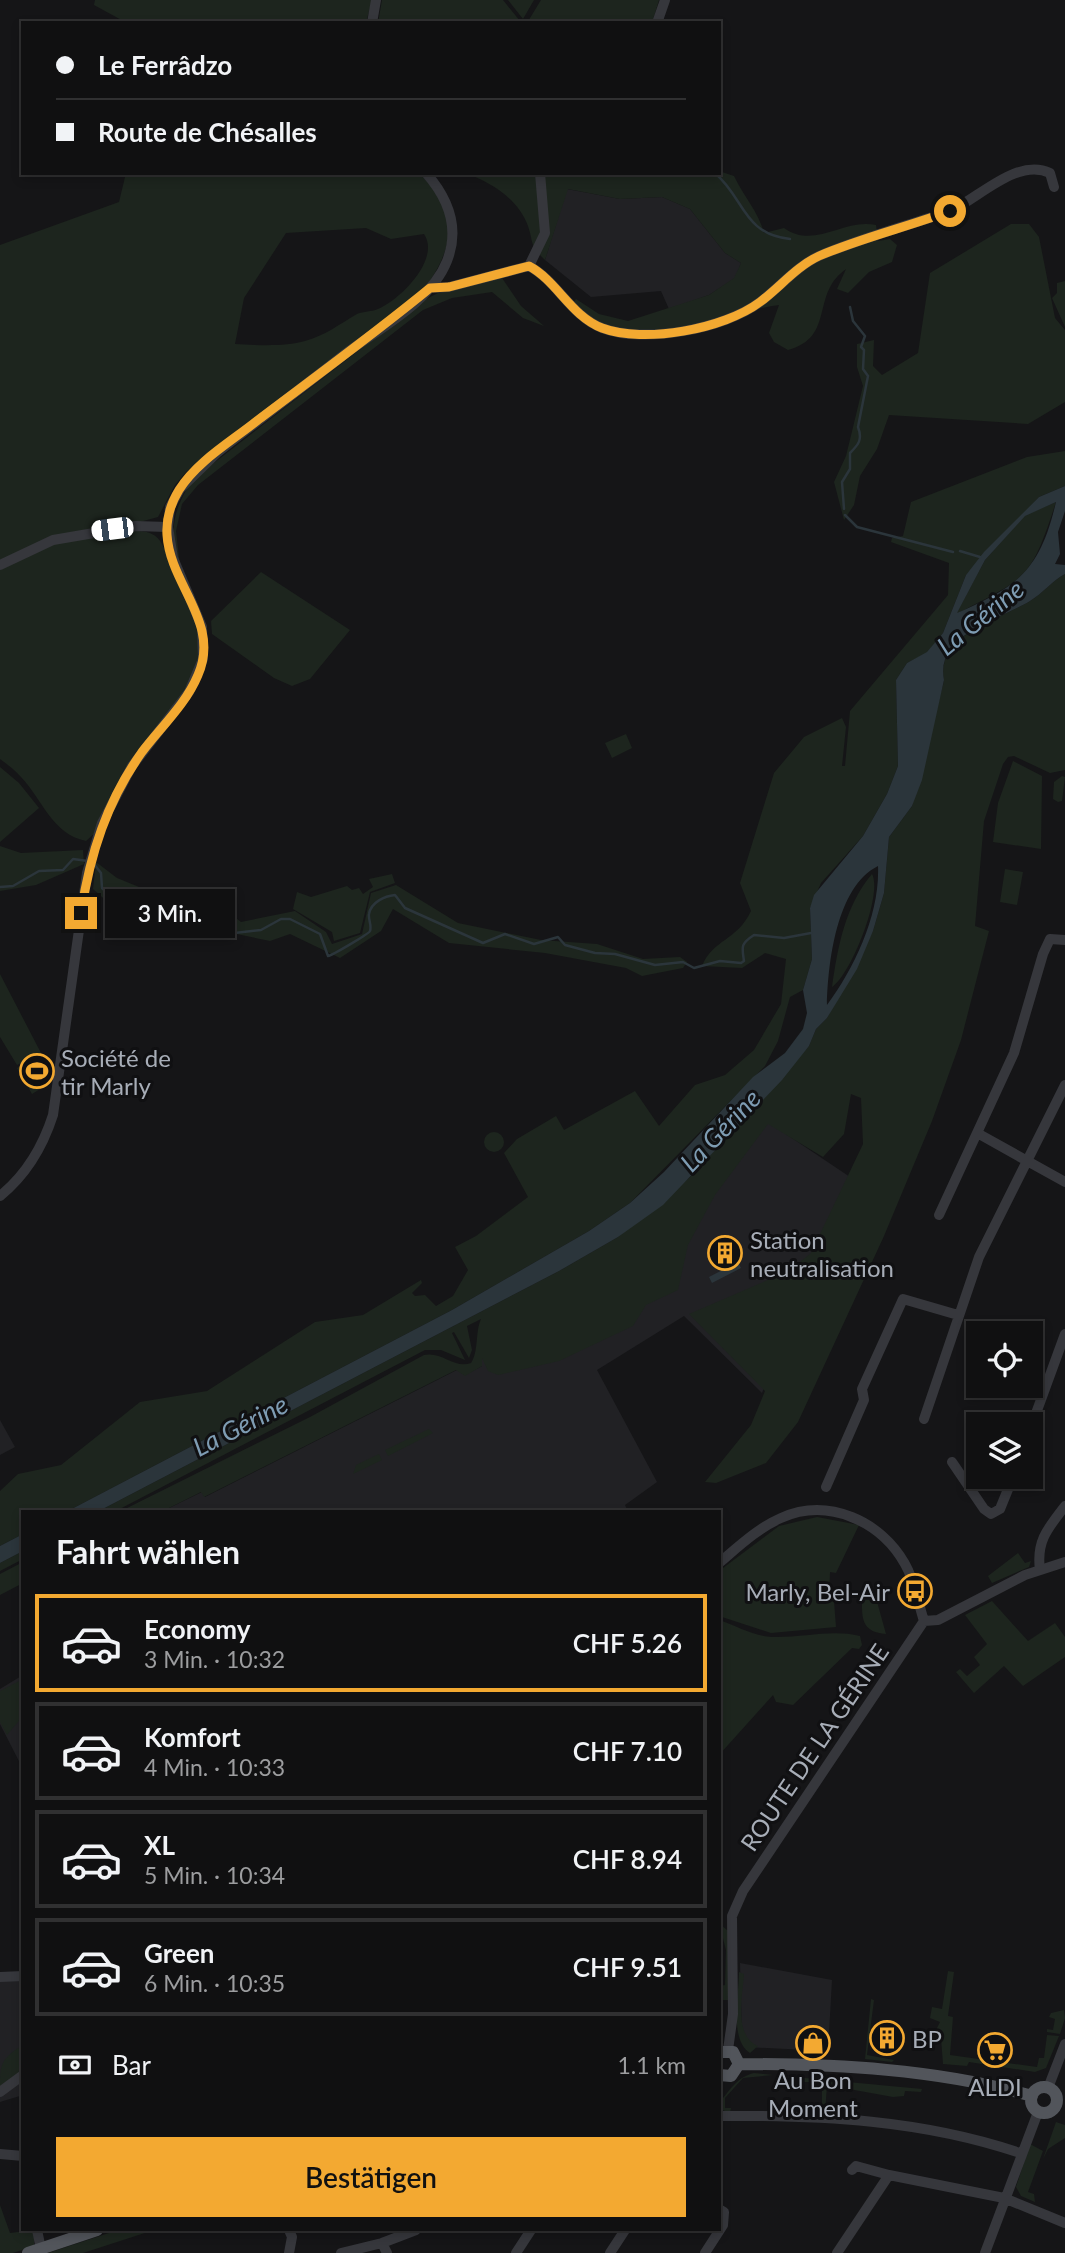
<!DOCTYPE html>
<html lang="de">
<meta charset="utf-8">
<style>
:root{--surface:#101011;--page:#19191a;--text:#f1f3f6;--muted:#9c9d9f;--line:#303031;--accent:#f3a931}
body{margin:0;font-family:Lato,sans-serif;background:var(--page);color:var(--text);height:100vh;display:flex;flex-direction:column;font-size:26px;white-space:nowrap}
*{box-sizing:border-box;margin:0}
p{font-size:23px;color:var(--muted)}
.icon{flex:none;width:38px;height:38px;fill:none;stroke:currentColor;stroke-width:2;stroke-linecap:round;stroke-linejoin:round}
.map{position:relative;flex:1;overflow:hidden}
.sheet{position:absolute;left:21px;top:1510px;width:700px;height:721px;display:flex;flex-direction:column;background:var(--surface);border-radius:0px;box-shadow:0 4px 10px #0003,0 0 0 2px var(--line)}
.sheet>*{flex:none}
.top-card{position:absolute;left:21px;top:21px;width:700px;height:154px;border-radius:0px;box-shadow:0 4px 10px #0003,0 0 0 2px var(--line);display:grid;align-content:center;height:154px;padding:0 35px;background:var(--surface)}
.tools{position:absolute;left:966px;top:1321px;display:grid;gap:14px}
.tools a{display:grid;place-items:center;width:77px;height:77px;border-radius:0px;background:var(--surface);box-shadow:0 4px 10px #0003,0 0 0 2px var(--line);font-size:35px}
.end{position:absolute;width:32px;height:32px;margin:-16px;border:9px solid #f3a931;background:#111;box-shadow:0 0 0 4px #111}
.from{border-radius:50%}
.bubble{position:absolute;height:49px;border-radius:0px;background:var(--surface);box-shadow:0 4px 10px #0003,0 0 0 2px var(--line);font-size:23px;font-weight:600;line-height:49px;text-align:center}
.car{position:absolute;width:21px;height:42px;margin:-21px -10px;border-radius:9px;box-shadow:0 0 5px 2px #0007;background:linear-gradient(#fff 24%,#345 0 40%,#fff 0 76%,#345 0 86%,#fff 0)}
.top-card b{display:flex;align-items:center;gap:24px;height:66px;font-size:26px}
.top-card b+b{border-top:2px solid var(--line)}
.top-card i{width:18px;height:18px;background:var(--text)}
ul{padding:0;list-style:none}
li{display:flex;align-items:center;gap:21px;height:98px;margin:0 14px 10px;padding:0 21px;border:4px solid var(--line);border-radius:0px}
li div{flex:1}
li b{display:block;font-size:26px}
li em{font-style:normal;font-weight:600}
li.current{border-color:var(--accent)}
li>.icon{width:63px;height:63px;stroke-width:1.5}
h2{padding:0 35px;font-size:32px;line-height:84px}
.pay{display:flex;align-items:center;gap:18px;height:77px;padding:0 35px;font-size:26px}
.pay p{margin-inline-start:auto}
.primary-button{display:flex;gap:14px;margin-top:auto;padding:14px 35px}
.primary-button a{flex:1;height:80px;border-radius:0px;background:var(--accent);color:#111;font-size:28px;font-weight:600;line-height:80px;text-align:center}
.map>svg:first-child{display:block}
.built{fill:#212124}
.green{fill:#1d251e;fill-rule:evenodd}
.water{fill:#2b353b;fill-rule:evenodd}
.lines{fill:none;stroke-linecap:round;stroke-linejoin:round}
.stream{stroke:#2b353b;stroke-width:2.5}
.minor{stroke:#36373c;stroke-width:10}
.major{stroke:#52555b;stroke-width:12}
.route{stroke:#f3a931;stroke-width:9}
.labels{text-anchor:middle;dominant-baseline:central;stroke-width:6;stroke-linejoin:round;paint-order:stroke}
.poi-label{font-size:24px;fill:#a7adb7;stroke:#101012;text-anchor:start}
.street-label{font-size:24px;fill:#a7adb7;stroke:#101012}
.water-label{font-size:26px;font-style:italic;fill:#7e9cb3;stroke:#101012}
</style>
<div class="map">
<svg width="1065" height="2253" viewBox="0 0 1065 2253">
<rect width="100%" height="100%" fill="#151517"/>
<path class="built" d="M 567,189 L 620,199 L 662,197 L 690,209 L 725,253 L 741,263 L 735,278 L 709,295 L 669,309 L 661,291 L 591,297 L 545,260 Z
M 768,1122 L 850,1177 L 762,1393 L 684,1316 L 597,1370 L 657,1482 L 625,1505 L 628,1512 L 161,1512 L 202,1492 L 205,1497 L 457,1370 L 465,1375 L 482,1366 L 481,1359 L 590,1301 Z
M 0,1420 L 15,1447 L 0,1455 Z
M 23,1675 L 23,1769 L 0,1724 L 0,1689 Z
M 740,1963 L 832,1980 L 828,2051 L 746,2047 L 742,2041 Z
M 23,1972 L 23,2095 L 0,2102 L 0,1978 Z"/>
<path class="green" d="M 95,0 L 372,0 L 366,23 L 127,23 L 94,5 Z
M 382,0 L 503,0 L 520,21 L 378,23 Z
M 508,0 L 534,0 L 523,19 Z
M 541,0 L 659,0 L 652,23 L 527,23 Z
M 719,171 L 734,176 C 744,197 758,211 764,233 L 784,228 C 815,250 843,218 876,225 L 878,241 L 890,239 L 897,245 L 892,262 L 869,272 L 848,293 L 837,289 L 846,269 C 810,294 836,337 788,350 L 774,342 L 769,333 L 779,305 C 714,314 627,361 573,303 L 576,299 L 599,314 L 628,321 L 709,295 L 734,278 L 741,263 L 725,253 L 690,209 L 662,197 L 620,199 L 568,189 L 545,260 C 529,245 534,244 528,226 C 518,199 491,182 465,173 Z
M 126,173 L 420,173 C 458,214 456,243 426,287 L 187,471 L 175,485 L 158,517 L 136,523 L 137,531 C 163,531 164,549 172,570 C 178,589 193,607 198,628 C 210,685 154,723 127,766 C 114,787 105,811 95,833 L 86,841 C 52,834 42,799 21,777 C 15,770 7,764 0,759 L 0,245 L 119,202 ZM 366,228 L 391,239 L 424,234 C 441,259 400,300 378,309 C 371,312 364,311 357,314 C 340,324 324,336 305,341 C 285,347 255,345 235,344 L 244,298 L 286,233 Z
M 1011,224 L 1029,224 L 1039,237 L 1055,318 L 1065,330 L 1065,402 L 1028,424 L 889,415 L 877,449 L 860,476 L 854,505 L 844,520 L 834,482 L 846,456 L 863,386 L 857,367 L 857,344 L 874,340 L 873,366 L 882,375 L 918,353 L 930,273 Z
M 502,278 L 521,306 L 544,326 L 523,318 L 492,292 L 452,298 L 423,310 L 198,485 L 182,504 L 176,531 L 180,566 C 169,529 172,513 192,480 L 422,301 L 438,293 Z
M 1065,281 L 1065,327 L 1052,298 L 1057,293 L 1057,283 Z
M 1065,451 L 1065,486 L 1039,497 L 966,575 L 943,633 L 927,653 L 907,663 L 896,680 L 898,766 L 887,794 L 863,836 L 821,883 L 810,908 L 812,959 L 803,990 L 790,997 L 778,1041 L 765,1066 L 630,1203 L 589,1231 L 452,1310 L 66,1512 L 23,1512 L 23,1534 L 0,1546 L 0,1491 L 18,1474 L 61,1465 L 140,1402 L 207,1391 L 315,1322 L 363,1315 L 421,1280 L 422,1283 L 412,1293 L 415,1296 L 425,1295 L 436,1306 L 453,1296 L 468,1270 L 455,1247 L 476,1236 L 528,1197 L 504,1153 L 517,1139 L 556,1116 L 564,1130 L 635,1091 L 659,1126 L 695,1085 L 725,1075 L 754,1050 L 781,1004 L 786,959 L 765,953 L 742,968 L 702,966 C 713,939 737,941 751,911 L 740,883 L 774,773 L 804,737 L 842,718 L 846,727 L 842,766 L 845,766 L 850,711 L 948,595 L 949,563 L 891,542 L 892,538 L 903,536 L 911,502 L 1027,457 Z
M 1056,502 C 1031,579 1028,577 956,614 L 985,560 L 1025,515 Z
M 261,572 L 350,630 L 310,679 L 292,686 L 274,678 L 212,634 L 211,621 Z
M 1065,574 L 1065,770 L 1050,773 L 1014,756 L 1008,757 L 1003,764 L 984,821 L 975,926 L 989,931 L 961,1040 L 932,1121 L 884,1236 L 798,1422 L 766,1463 L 716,1483 L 705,1482 L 751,1425 L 765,1391 L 689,1314 L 789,1271 L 811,1253 L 863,1144 L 861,1098 L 851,1094 L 844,1134 L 823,1157 L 768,1124 L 715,1195 L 688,1245 L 678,1290 L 646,1305 L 633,1326 L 559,1361 L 498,1375 L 488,1371 L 482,1358 L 482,1366 L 465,1376 L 456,1370 L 204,1497 L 201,1492 L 161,1512 L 119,1512 L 310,1417 L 424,1355 C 442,1351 454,1369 471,1363 C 479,1351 475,1332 481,1319 L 467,1326 L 472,1350 L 469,1358 L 454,1332 L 452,1333 L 465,1360 L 441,1350 L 425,1350 L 114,1512 L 97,1512 L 559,1271 L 618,1237 L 689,1178 L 809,1046 L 816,1029 L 827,1018 L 873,931 L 884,893 L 889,837 L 912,806 L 944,681 C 935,634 999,620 1030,601 C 1043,593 1052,581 1065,574 Z
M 626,734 L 632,748 L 612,758 L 605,743 Z
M 1013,761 L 1042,776 L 1041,849 L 993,842 L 998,803 Z
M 0,767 L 19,783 L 39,808 L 0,842 Z
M 1062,776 L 1065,777 L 1062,801 L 1058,802 L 1053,799 L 1054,782 Z
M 0,846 L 21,853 L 83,850 L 84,864 L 36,885 L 0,891 Z
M 96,862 L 117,878 L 144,889 L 214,901 L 241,922 L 295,911 L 326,932 L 332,944 L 362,934 L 371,893 L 396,885 L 458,923 L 541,940 L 597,944 L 643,959 L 680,957 L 687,962 L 683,968 L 642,976 L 626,968 L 545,953 L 449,943 L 393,909 L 381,931 L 340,958 L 290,934 L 270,941 L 227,932 L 197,916 L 120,913 L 93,889 Z
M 1005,869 L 1023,872 L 1017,905 L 1000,902 Z
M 392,874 L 395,883 L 370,892 L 360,933 L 334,941 L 332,932 L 293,909 L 297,892 L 311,897 L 347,886 L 352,890 L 359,888 L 363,894 L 373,887 L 369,879 Z
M 872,874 C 883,894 851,975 832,987 C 838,946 845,906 872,874 Z
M 0,974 L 41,1053 L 17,1065 L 0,1037 Z
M 42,1055 L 53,1076 L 48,1084 L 32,1094 L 17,1068 Z
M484 1142a10 10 0 1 1 20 0a10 10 0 1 1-20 0Z
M 429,1429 L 433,1433 L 388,1456 L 385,1450 Z
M 379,1454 L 382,1460 L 353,1474 L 356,1465 Z
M 817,1517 L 859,1525 L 836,1573 L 830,1572 L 829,1600 L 834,1601 L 836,1627 L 771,1633 L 719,1616 L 719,1571 L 779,1526 Z
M 23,1551 L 23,1559 L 0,1571 L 0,1563 Z
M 1018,1553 L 1025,1563 L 1031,1561 L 1029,1567 L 992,1583 L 988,1576 Z
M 23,1562 L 23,1583 L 0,1595 L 0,1574 Z
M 873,1595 L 876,1598 L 886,1634 C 860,1632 862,1617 862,1596 Z
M 992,1601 L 1028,1641 L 1055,1623 L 1065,1637 L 1065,1657 L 1023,1686 L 1004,1666 L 974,1693 L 956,1672 L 960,1669 L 967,1676 L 980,1665 L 974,1657 L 987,1644 L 965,1615 Z
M 719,1620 C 737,1626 753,1636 772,1637 C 803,1638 831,1629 860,1636 L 862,1645 L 859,1649 L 852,1648 L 793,1705 L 776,1702 L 773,1695 L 719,1755 Z
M 23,1679 L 23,1716 L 7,1735 L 0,1722 L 0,1691 Z
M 719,1923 L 728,1931 L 728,2000 L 719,2000 L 719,1986 L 725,1985 L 726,1950 Z
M 948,1971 L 954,1972 L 948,2016 L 953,2017 L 950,2055 L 1037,2067 L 1039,2058 L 1044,2058 L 1047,2035 L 1059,2036 L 1046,2068 L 1035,2072 L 969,2062 L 967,2066 L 943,2064 L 941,2038 L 936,2030 L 940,2022 L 930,2018 L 932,2007 L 942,2009 Z
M 739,1972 L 744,1974 C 743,1994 733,2036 758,2046 L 750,2053 C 729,2040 739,1994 739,1972 Z
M 871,1999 L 874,2000 L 867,2055 L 894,2060 L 892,2062 L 865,2059 Z
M 1064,2010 L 1065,2018 L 1060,2034 L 1047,2032 L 1047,2029 L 1053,2030 L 1055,2019 L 1049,2017 L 1051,2013 Z
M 23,2045 L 23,2069 L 0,2088 C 0,2063 1,2059 23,2045 Z
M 754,2073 L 773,2075 L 743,2078 L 725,2098 L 725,2108 L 731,2108 L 730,2113 L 720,2109 L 719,2103 C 730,2090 737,2077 754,2073 Z
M 784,2076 L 922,2089 L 921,2092 L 905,2091 L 904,2096 L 893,2097 L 827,2085 L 825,2113 L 822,2113 L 822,2082 L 786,2082 Z
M 1056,2122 L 1065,2125 L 1065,2138 L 1048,2149 L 1043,2159 Z
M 1030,2144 L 1043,2151 L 1028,2192 L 1034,2194 L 1035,2202 L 1021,2196 L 1016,2187 Z
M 0,2205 L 10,2233 L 34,2230 L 34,2246 L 13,2253 L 0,2253 Z
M 118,2230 L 154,2230 L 83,2253 L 48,2253 Z"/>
<path class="water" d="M 1065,486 L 1065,511 L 1058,532 L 1060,554 L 1055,564 L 1065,565 L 1065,574 C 1052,581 1043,593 1030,601 C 999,620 935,634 944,680 L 922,780 L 912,806 L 889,837 L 884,893 L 873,931 L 857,969 L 827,1018 L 816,1029 L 809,1046 L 782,1080 L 663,1205 L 618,1237 L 559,1271 L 97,1512 L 66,1512 L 452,1310 L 589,1231 L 630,1203 L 664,1172 L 753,1077 L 785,1053 L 803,1029 L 807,1013 L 803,990 L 812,959 L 810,908 L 814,895 L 863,836 L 887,794 L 898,766 L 896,680 L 907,663 L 927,652 L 943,633 L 966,575 L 984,552 L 1039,497 ZM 1056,502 C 1040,570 1019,586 957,613 L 985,560 L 1025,516 ZM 878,866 C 880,914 855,967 827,1005 C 828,964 836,887 878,866 Z
M 738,1262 L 741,1268 L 712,1283 L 709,1277 Z
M 23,1534 L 23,1551 L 0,1563 L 0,1546 Z"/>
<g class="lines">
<path class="stream" d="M 715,173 C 745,199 743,234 790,239
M 844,509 L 842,482 L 850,469 L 850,453 C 858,445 863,440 858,427 L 868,376 L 863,369 L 864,350 L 861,347 L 865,336 L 853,321 L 850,307
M 845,515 L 857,527 L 953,552
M 960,551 L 980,557
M 94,864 L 101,873 L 102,888 L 114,899 L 149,893 L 161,896 L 182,911 L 207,908 L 212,914 L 212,925 L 226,934 L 261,930 L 281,919 L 290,919 L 320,934 L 328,956 C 333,955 370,933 370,931 C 372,925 368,919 369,914 C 371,902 385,896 395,895 L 405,908 L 483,943 L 505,934 L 534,944 L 558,937 L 565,945 L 595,953 L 615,954 L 655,965 L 683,962 L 694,968 L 720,961 L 741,963 L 744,961 C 742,947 740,944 754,935 L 784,938 L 811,933
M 0,887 L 13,886 L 39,871 L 63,870 L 73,859 L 88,861"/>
<path class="minor" d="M 372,23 L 376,0
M 657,23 L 665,0
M 529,266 C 557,281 571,316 602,328 C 644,344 724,329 760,302 C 779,288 797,266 819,256 C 861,238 907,226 950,211 C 978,199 1017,157 1050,173 L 1054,187
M 529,266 L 545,233 L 540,173
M 430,288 L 449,287 L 529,266
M 0,565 L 53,540 L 135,526 L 168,527
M 979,1134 L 1065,1182
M 0,1196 C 26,1175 43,1146 53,1115 L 87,873 L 102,823 L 132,766 L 189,692 L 203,659 L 202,627 L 173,558 L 168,527 L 170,507 L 180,489 L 218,452 C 260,419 303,387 345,354 C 378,329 431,302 447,261 C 460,228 448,198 426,173
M 939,1215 L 1014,1053 L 1043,954 L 1050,939 L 1065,940
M 924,1419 L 979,1257 L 1065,1085
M 1031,1427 L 1065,1334
M 952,1462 L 984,1509 L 991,1514 L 1000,1509 L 1013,1477
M 826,1487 L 864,1400 L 862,1389 L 903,1299 L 958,1315
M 719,1563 C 738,1547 758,1528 781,1518 C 828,1497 881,1521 905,1564 C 915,1581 918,1603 924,1621
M 1040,1570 C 1036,1541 1048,1528 1065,1506
M 924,1621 L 938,1620 L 1025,1575 L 1065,1562
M 0,1977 L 23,1976
M 728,2050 L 733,2014 L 732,1916 L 743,1891 L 924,1621
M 1048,2088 L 1065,2044
M 0,2092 L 23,2075
M 719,2116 C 821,2115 923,2120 1020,2153
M 0,2154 L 23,2156
M 852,2170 L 856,2166 L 889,2175
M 37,2230 L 41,2249
M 382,2243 L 387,2253
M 289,2253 L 292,2237 L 289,2230
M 341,2253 L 382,2243 L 416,2230
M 516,2253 L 531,2230
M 610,2253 L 625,2230
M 705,2253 L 723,2225 L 724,2212 L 719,2209
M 837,2253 L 889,2175 L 1004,2198 L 1065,2223
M 985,2253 L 1038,2112"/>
<path class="major" d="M 719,2052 L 733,2052 L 739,2064 L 731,2076 L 719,2075
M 739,2064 C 836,2064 938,2069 1032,2096
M1031 2100a13 13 0 1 1 26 0a13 13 0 1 1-26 0Z
M 28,2253 L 97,2230"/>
</g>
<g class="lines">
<path class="route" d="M 81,913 C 90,854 107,801 142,752 C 161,727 186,704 198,675 C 221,623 170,585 167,535 C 166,519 171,503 179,490 C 197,461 232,441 258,420 C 315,377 374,334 430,288 L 449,287 L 529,266 C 557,281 571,316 602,328 C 644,344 724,329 760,302 C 779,288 797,266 819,256 C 861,238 907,227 950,211"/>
</g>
<defs>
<g id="stadium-ring" transform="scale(1.75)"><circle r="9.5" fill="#101012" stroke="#f3a931" stroke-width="1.5"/><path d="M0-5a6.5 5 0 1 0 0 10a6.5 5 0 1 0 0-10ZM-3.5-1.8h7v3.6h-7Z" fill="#f3a931"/></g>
<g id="building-ring" transform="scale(1.75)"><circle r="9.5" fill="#101012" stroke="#f3a931" stroke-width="1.5"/><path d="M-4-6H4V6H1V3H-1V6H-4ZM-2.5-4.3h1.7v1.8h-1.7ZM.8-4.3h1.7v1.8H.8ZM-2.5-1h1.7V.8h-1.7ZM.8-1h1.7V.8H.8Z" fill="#f3a931"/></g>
<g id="bus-ring" transform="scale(1.75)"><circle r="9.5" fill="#101012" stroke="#f3a931" stroke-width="1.5"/><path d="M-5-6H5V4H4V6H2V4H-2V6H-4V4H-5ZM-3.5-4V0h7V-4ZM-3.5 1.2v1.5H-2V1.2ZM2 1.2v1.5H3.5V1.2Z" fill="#f3a931"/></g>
<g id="shop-ring" transform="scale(1.75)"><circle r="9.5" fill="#101012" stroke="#f3a931" stroke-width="1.5"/><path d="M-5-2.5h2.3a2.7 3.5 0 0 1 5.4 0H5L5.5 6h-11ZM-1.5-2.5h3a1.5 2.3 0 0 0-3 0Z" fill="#f3a931"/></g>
<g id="supermarket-ring" transform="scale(1.75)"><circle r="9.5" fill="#101012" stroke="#f3a931" stroke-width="1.5"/><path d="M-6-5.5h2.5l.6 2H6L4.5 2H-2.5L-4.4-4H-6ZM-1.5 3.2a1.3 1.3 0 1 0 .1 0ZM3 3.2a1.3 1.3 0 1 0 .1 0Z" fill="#f3a931"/></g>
</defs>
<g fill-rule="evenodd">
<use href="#stadium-ring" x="37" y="1071"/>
<use href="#building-ring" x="725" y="1253"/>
<use href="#bus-ring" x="915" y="1591"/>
<use href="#building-ring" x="887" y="2038"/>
<use href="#shop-ring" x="813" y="2043"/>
<use href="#supermarket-ring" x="995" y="2050"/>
</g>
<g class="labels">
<g class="poi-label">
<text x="61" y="1057">Société de<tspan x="61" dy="28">tir Marly</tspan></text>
<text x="750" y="1239">Station<tspan x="750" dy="28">neutralisation</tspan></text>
<text x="890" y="1591" text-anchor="end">Marly, Bel-Air</text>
<text x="912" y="2038">BP</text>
<text x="813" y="2079" text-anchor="middle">Au Bon<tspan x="813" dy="28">Moment</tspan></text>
<text x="995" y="2086" text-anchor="middle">ALDI</text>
</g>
<g class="street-label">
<text transform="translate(814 1747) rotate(-56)">ROUTE DE LA GÉRINE</text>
</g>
<g class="water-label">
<text transform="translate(980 617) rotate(-39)">La Gérine</text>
<text transform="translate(720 1130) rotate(-46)">La Gérine</text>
<text transform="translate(240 1425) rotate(-27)">La Gérine</text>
</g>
</g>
</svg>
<div class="tools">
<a><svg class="icon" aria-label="locate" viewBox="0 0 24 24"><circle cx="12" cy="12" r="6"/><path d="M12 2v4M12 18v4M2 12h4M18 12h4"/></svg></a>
<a><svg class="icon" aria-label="layers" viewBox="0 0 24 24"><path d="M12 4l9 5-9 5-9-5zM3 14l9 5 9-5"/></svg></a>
</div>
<i class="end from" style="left:950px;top:211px"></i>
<i class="end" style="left:81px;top:913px"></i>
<div class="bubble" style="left:105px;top:889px;width:130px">3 Min.</div>
<i class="car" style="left:112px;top:529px;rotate:263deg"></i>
<div class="top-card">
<b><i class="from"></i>Le Ferrâdzo</b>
<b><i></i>Route de Chésalles</b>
</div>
<section class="sheet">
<h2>Fahrt wählen</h2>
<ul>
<li class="current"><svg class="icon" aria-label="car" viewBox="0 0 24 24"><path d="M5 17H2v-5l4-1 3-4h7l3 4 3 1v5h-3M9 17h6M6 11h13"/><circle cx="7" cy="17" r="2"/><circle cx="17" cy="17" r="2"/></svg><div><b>Economy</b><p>3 Min. · 10:32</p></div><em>CHF 5.26</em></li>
<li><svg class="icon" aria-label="car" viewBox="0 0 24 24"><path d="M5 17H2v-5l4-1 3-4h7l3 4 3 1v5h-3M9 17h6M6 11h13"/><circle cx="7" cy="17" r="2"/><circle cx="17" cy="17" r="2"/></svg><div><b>Komfort</b><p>4 Min. · 10:33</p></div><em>CHF 7.10</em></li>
<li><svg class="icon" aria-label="car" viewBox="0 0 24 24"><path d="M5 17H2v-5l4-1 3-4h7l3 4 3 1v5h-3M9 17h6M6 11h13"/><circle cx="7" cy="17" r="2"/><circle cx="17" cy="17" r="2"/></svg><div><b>XL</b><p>5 Min. · 10:34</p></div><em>CHF 8.94</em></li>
<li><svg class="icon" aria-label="car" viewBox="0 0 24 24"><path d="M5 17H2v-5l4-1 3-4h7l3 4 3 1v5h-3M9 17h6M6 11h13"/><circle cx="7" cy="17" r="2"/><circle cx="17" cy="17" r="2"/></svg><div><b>Green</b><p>6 Min. · 10:35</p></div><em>CHF 9.51</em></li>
</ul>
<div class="pay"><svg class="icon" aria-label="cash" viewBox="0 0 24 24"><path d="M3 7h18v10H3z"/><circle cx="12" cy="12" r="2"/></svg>Bar<p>1.1 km</p></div>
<div class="primary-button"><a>Bestätigen</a></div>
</section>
</div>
